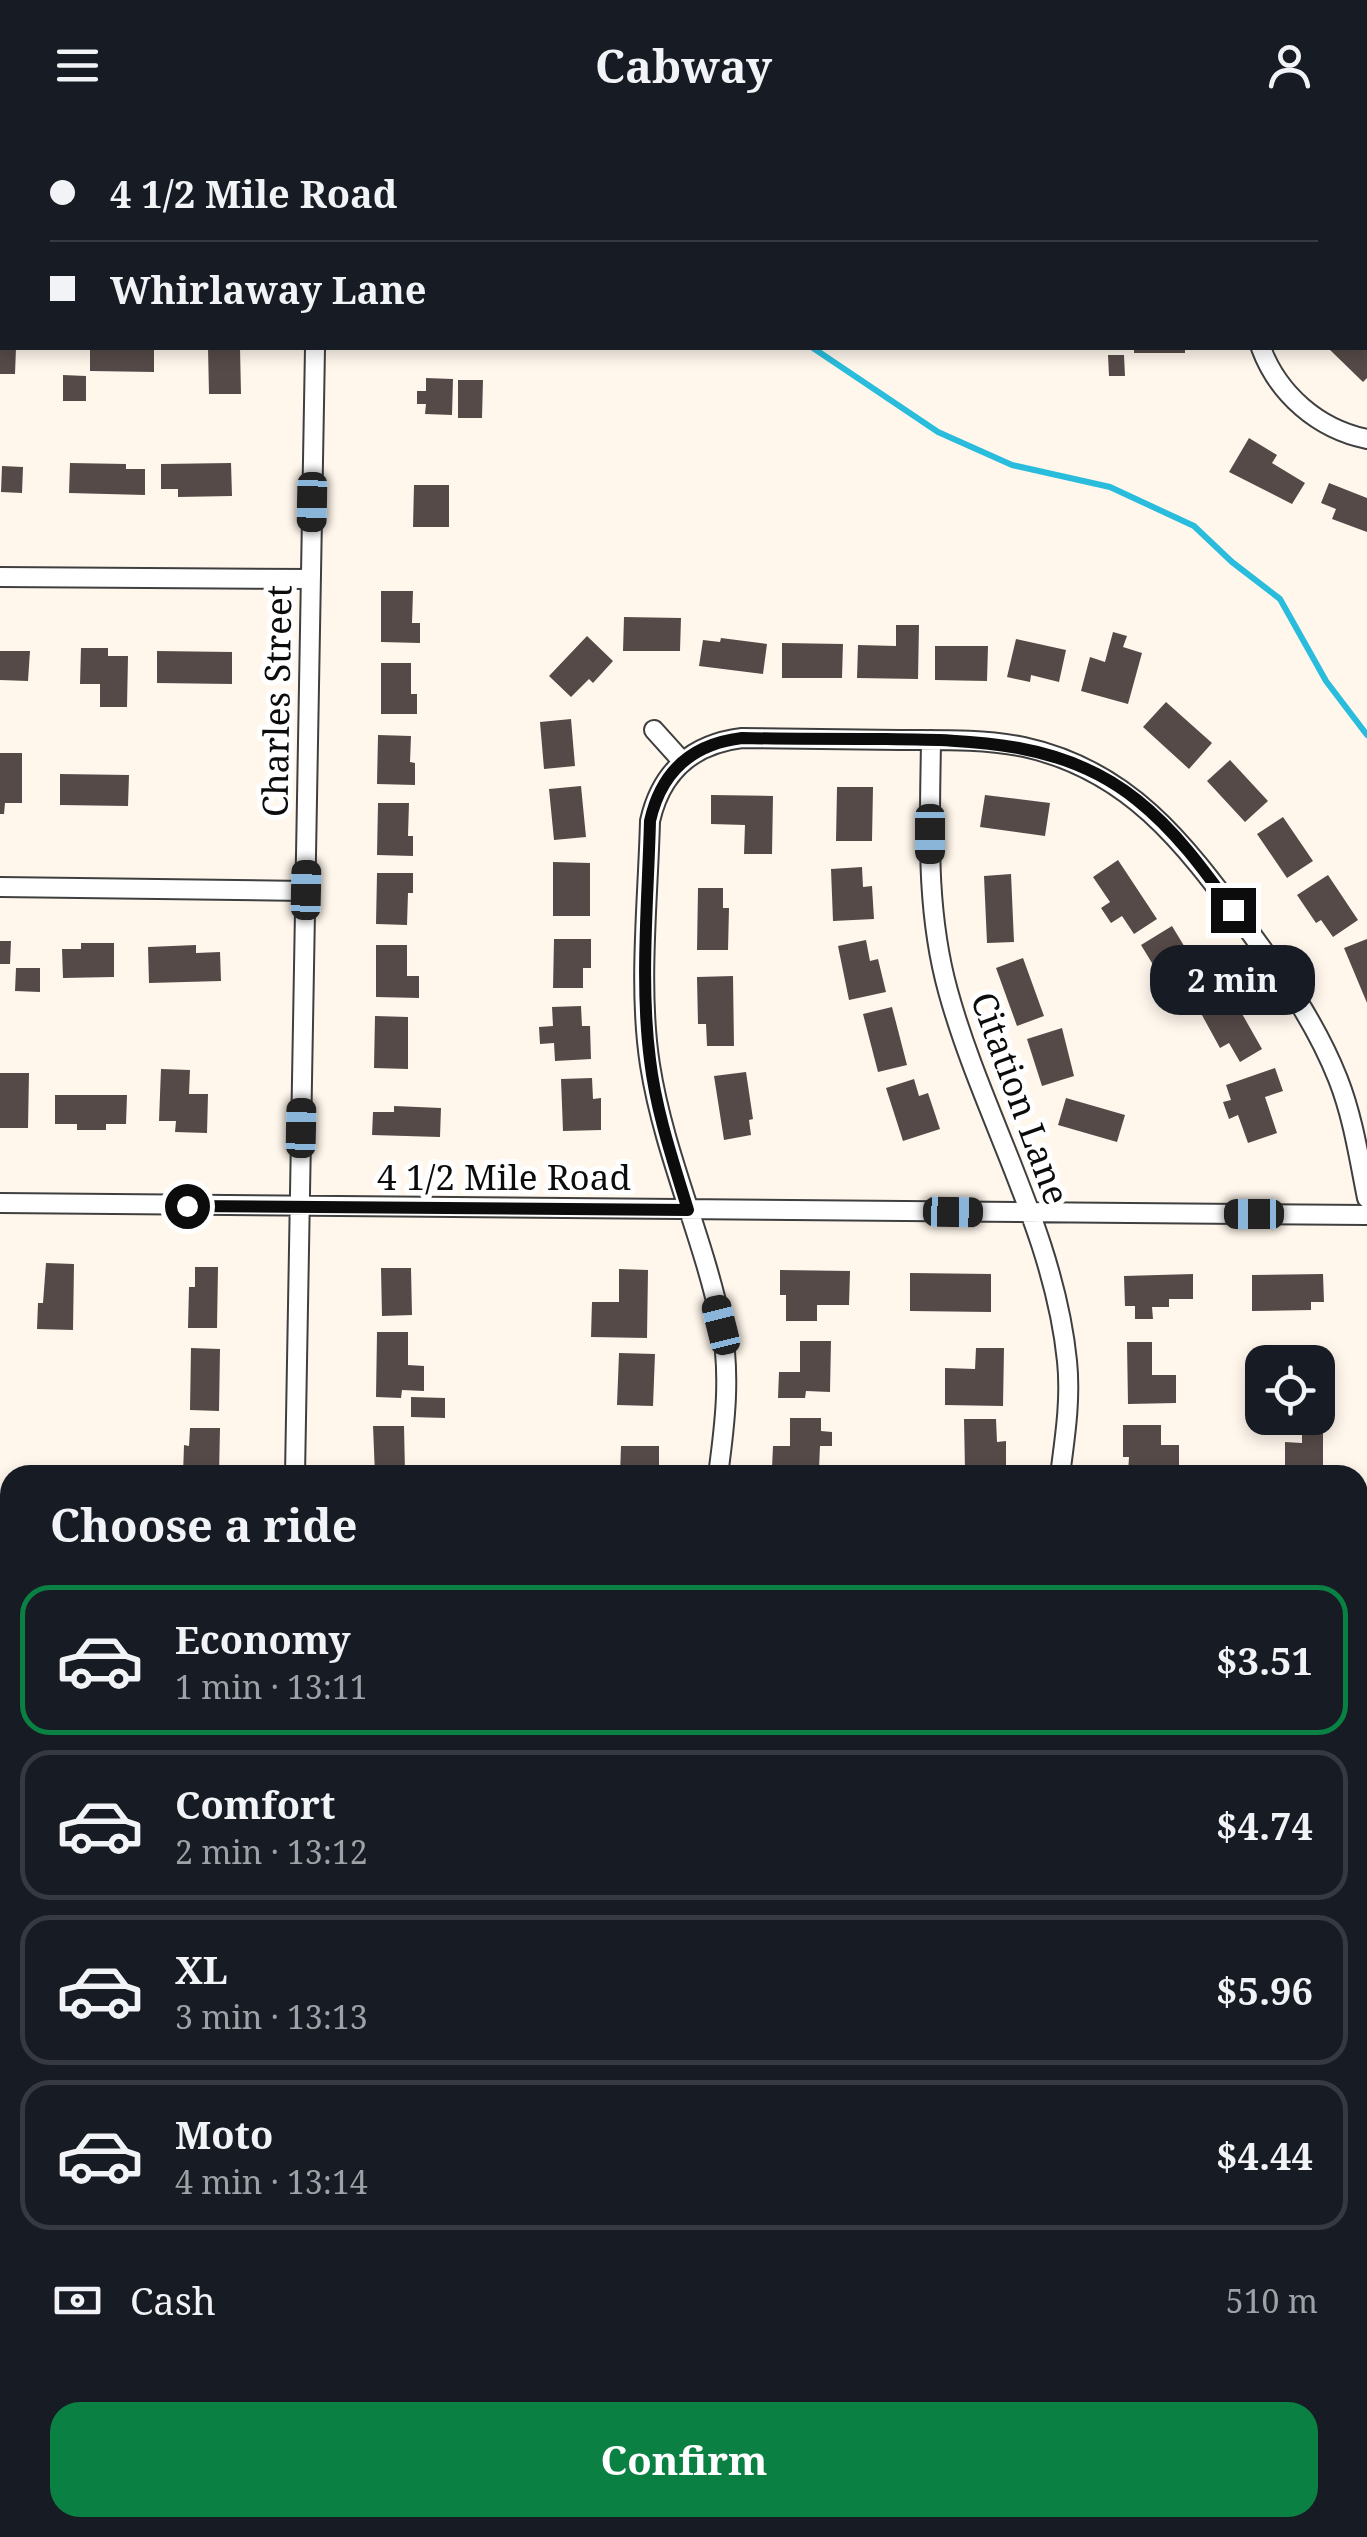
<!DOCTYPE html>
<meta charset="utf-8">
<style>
:root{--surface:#171b24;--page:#242831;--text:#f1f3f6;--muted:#9ea1a6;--line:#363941;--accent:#0b8043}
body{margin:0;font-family:"Noto Serif",serif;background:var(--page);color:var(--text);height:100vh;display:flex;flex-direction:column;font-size:38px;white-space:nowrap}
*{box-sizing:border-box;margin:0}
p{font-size:32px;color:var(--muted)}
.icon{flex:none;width:55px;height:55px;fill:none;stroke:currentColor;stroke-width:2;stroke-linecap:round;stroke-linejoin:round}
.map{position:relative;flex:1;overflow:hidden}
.drawer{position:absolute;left:0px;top:1335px;width:1368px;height:1072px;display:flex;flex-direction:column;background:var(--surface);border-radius:30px 30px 0 0;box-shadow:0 5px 15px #0003}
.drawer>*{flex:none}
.top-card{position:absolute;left:0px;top:0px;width:1368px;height:220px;box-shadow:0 5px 15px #0003;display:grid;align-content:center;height:220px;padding:0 50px;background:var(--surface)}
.fabs{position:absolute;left:1245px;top:1215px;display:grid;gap:20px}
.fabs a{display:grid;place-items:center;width:90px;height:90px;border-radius:20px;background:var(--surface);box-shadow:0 5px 15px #0003;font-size:50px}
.end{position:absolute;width:45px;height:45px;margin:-22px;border:12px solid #0c0c0c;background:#fff;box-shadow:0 0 0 5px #fff}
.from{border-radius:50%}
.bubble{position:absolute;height:70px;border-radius:30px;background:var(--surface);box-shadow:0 5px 15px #0003;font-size:32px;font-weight:700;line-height:70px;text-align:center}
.car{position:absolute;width:30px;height:60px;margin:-30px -15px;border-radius:12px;box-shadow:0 0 8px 2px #0007;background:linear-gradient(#222 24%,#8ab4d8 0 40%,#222 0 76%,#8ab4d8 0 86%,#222 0)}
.top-card b{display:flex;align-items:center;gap:35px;height:95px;font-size:38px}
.top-card b+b{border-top:2px solid var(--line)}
.top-card i{width:25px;height:25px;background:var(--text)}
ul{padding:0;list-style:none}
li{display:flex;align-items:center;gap:30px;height:150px;margin:0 20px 15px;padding:0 30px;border:5px solid var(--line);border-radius:30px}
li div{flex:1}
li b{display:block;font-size:38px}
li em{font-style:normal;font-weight:700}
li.on{border-color:var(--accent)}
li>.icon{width:90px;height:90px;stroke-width:1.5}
h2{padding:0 50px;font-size:45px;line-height:120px}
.pay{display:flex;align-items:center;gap:25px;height:110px;padding:0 50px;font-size:38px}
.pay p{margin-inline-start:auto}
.button{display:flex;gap:20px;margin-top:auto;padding:20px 50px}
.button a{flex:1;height:115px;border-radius:30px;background:var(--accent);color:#fff;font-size:40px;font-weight:700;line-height:115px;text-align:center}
header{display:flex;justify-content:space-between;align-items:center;height:130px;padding:0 50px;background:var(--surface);font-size:45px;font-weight:700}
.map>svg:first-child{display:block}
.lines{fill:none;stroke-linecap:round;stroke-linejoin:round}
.stream{stroke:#29bcdc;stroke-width:6}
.building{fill:#564a48}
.minor-casing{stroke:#3f3f3f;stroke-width:22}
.minor{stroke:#fff;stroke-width:18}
.route{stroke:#0c0c0c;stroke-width:12}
.labels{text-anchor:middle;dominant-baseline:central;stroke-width:10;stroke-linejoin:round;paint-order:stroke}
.street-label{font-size:35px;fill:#0c0c0c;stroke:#fff}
</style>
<header><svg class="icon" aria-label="menu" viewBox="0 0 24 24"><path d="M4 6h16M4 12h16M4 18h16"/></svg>Cabway<svg class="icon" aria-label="person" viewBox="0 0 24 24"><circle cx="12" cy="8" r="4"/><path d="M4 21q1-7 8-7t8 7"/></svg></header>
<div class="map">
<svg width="1367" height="2407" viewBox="0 0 1367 2407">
<rect width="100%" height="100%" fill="#fff7ec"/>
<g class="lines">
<path class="stream" d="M 813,218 L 938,302 L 1012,335 L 1110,357 L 1194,396 L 1232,432 L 1280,469 L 1326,551 L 1367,605"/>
</g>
<path class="building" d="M 0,218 L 16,218 L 15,244 L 0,244 Z
M 90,218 L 154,218 L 154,242 L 90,241 Z
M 208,218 L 240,218 L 241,264 L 209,264 Z
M 1134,218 L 1185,218 L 1185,223 L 1134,223 Z
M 1328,218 L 1367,218 L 1367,248 L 1363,252 Z
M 1108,225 L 1124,225 L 1125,246 L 1109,246 Z
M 63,245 L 86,246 L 86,271 L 63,271 Z
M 426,248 L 453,249 L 452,285 L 425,284 L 426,274 L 417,274 L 417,261 L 426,261 Z
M 458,250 L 483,250 L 482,288 L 458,288 Z
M 1249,308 L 1277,325 L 1272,333 L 1305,353 L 1292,374 L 1229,342 Z
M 70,333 L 126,334 L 126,339 L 145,339 L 145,365 L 69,363 Z
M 231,333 L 232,366 L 178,367 L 178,359 L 161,359 L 161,334 Z
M 2,336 L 23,337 L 22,363 L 1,362 Z
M 1329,353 L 1367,368 L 1367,402 L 1332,389 L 1336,379 L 1321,373 Z
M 414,355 L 449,355 L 449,397 L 413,397 Z
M 381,461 L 413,461 L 412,493 L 420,493 L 420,513 L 381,512 Z
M 624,487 L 681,488 L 680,521 L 623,521 Z
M 896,495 L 919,495 L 918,549 L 857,548 L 858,515 L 896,516 Z
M 1113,502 L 1127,506 L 1123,517 L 1142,523 L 1128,574 L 1081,561 L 1090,527 L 1105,532 Z
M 587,506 L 613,531 L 593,553 L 589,549 L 571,567 L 549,546 Z
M 721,508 L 767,514 L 763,544 L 699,536 L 703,510 L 720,512 Z
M 1016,509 L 1066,520 L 1059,552 L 1031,545 L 1030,552 L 1007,547 Z
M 782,513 L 843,514 L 842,548 L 782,548 Z
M 935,516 L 988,516 L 987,551 L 935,550 Z
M 81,518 L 108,518 L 108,526 L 128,526 L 127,577 L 100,577 L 100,554 L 80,554 Z
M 0,521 L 30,521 L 28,551 L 0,550 Z
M 157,521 L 232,522 L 232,554 L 157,553 Z
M 381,533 L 411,533 L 411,564 L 417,564 L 417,584 L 381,584 Z
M 1166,572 L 1212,613 L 1189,639 L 1143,597 Z
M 571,589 L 575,636 L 544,639 L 540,592 Z
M 378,605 L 411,606 L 410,632 L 415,633 L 415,655 L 377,654 Z
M 0,623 L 22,623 L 22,673 L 5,673 L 4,684 L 0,684 Z
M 1230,630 L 1268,671 L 1245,692 L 1207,651 Z
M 60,644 L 129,645 L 128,676 L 60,675 Z
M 581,656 L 586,707 L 554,710 L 549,659 Z
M 837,657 L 873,657 L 872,711 L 836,711 Z
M 711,665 L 773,666 L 772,724 L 744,724 L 745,695 L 711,694 Z
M 985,665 L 1050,673 L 1045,706 L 980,697 Z
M 378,673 L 409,673 L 408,706 L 413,706 L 413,726 L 377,725 Z
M 1283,687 L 1313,731 L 1287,748 L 1257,704 Z
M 1118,730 L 1157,789 L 1134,804 L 1122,786 L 1111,793 L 1101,778 L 1110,772 L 1093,747 Z
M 553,732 L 590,733 L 590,786 L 553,786 Z
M 862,737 L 863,757 L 872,756 L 874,789 L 833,791 L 831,739 Z
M 377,743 L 413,743 L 413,763 L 408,763 L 407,795 L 376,794 Z
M 1011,744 L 1014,812 L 987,813 L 984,746 Z
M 1328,745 L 1358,790 L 1333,807 L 1321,790 L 1316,793 L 1297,765 Z
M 698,758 L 723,758 L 723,778 L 729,778 L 728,820 L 697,820 Z
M 1172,796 L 1206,852 L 1188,863 L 1179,848 L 1166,856 L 1141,815 Z
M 554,809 L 591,809 L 591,838 L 583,838 L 583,858 L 553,858 Z
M 1367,809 L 1367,873 L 1344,818 Z
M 866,810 L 870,831 L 878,829 L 886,862 L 849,870 L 838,816 Z
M 0,811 L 11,811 L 10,834 L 0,834 Z
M 81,813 L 114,813 L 114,847 L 63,848 L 62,819 L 81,819 Z
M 196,815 L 196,823 L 220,822 L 221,851 L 149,853 L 148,817 Z
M 376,815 L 407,815 L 407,846 L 419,846 L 419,868 L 376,867 Z
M 1023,828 L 1044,886 L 1017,896 L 996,838 Z
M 16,838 L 40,838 L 40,862 L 15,861 Z
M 733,846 L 734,916 L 707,916 L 706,894 L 698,894 L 697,847 Z
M 1228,859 L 1262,919 L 1240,932 L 1229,913 L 1220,918 L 1197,876 Z
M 581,876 L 582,896 L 590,896 L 591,929 L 555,931 L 554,913 L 540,914 L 539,897 L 553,896 L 552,877 Z
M 892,877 L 907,935 L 878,942 L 863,884 Z
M 375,886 L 408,887 L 408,939 L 374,938 Z
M 1062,898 L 1074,946 L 1042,956 L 1027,909 Z
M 1275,938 L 1283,961 L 1265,967 L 1277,1003 L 1248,1013 L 1238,985 L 1229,989 L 1223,972 L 1231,970 L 1226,955 Z
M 161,939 L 190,940 L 189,964 L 208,964 L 207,1003 L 175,1002 L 176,991 L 159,991 Z
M 746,942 L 753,989 L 749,990 L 751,1005 L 724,1010 L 714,946 Z
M 0,943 L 29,943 L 28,998 L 0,998 Z
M 592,948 L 593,969 L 601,968 L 601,1000 L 563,1001 L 561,949 Z
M 914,949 L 919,966 L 928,963 L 940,999 L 903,1011 L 886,958 Z
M 55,965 L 127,965 L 126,994 L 106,994 L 106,1000 L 77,1000 L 77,994 L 55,994 Z
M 1066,968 L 1125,985 L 1117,1012 L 1058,995 Z
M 394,976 L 441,978 L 440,1007 L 372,1005 L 373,982 L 394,982 Z
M 46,1133 L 74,1134 L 73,1200 L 37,1199 L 38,1173 L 43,1173 Z
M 195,1137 L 218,1137 L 217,1198 L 188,1198 L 189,1157 L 195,1157 Z
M 381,1138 L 411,1138 L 412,1185 L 382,1186 Z
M 619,1139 L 648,1140 L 647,1208 L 591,1207 L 592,1172 L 619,1172 Z
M 780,1140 L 850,1141 L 849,1175 L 817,1175 L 817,1191 L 786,1191 L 786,1165 L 780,1165 Z
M 910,1143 L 991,1144 L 991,1182 L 910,1181 Z
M 1193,1144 L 1193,1169 L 1169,1169 L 1169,1177 L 1152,1177 L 1153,1189 L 1135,1189 L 1135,1176 L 1125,1176 L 1124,1146 Z
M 1323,1144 L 1324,1172 L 1311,1172 L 1311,1180 L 1252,1181 L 1252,1145 Z
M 377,1202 L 408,1202 L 408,1235 L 424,1236 L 424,1261 L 402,1260 L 401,1268 L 376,1267 Z
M 800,1211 L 831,1211 L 830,1262 L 806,1261 L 805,1268 L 778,1268 L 779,1242 L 800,1242 Z
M 1127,1212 L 1152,1212 L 1152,1245 L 1176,1245 L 1176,1273 L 1128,1274 Z
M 191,1218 L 220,1219 L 219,1281 L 190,1280 Z
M 976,1218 L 1004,1218 L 1003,1276 L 945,1275 L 945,1238 L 975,1239 Z
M 1278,1221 L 1324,1222 L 1323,1241 L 1332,1241 L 1331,1270 L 1318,1270 L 1318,1232 L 1277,1232 Z
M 619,1223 L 655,1224 L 653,1276 L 617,1275 Z
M 411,1267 L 445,1268 L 445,1288 L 411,1287 Z
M 790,1288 L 821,1288 L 821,1301 L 832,1302 L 832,1316 L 820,1316 L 819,1339 L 772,1338 L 773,1316 L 790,1316 Z
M 964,1289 L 996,1289 L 997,1312 L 1006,1311 L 1006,1340 L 965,1340 Z
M 1302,1294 L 1323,1295 L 1323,1345 L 1285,1345 L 1285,1312 L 1302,1313 Z
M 1123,1295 L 1161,1295 L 1161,1315 L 1179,1315 L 1179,1344 L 1128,1343 L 1129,1327 L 1123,1327 Z
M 373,1296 L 404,1296 L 405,1342 L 400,1342 L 400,1345 L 375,1345 Z
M 190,1298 L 220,1298 L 219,1345 L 183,1345 L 184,1315 L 189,1316 Z
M 621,1316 L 659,1316 L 659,1345 L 620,1345 Z
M 1358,1610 L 1363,1610 L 1362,1679 L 1358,1679 Z
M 1358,1781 L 1366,1781 L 1366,1808 L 1358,1807 Z
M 10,2153 L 10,2188 L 0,2183 L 0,2173 Z
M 0,2209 L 10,2226 L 0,2235 Z
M 1358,2234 L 1367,2234 L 1367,2263 L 1358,2263 Z
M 160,2398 L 195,2398 L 195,2407 L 161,2407 Z
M 720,2398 L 759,2398 L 759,2407 L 720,2407 Z
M 803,2398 L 849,2398 L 849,2407 L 802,2407 Z
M 874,2398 L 921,2398 L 922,2407 L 875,2407 Z
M 949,2398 L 996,2398 L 996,2407 L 949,2407 Z
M 1032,2398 L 1091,2398 L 1091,2407 L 1033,2407 Z
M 1110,2398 L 1162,2398 L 1162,2407 L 1110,2407 Z
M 1183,2398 L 1237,2398 L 1237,2407 L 1183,2407 Z
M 1277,2398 L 1315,2398 L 1315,2407 L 1277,2407 Z
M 575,2403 L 616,2403 L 616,2407 L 575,2407 Z"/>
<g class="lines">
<g class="minor-casing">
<path id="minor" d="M 319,2 L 319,0
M 1255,2 L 1256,0
M 0,128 L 2,128
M 1261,218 C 1278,264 1318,299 1367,309
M 0,447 L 311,449
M 654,600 L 682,631
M 931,610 C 930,694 925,778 948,861 C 982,985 1054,1101 1067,1231 C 1071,1269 1065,1307 1060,1345
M 0,757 L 306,761
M 0,1073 L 1367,1085
M 295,1345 L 315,218
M 718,1345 C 725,1294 731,1244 721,1193 C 703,1106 664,1024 650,935 C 638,858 648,770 650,691 C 661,642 692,614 742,608 C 796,609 849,609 902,610 C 943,610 984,609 1024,617 C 1129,640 1183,712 1244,794 C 1281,844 1315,891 1338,949 C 1353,987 1359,1028 1367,1068
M 1358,1558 L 1367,1558
M 1358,1867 L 1367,1867
M 1358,2179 L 1367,2179
M 274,2407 L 274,2398
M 674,2407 L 674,2398"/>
</g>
<use href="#minor" class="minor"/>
</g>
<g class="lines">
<path class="route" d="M 187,1076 L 688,1080 C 673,1031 656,981 650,930 C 640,852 648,770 650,691 C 661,642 692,614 742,608 C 789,609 835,609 881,609 C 971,610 1063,610 1137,670 C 1176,701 1204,740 1233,780"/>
</g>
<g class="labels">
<g class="street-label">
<text transform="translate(276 571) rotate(-89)">Charles Street</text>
<text transform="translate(1021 968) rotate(70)">Citation Lane</text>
<text x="504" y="1046">4 1/2 Mile Road</text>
</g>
</g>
</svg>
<div class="fabs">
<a><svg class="icon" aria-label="locate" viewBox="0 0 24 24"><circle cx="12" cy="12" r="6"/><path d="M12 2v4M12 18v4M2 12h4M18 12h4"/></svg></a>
</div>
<i class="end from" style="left:187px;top:1076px"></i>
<i class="end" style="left:1233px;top:780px"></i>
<div class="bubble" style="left:1150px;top:815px;width:165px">2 min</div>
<i class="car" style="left:312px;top:372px;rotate:181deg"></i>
<i class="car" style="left:930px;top:704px;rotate:180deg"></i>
<i class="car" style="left:306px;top:760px;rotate:1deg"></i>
<i class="car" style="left:301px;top:998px;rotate:1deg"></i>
<i class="car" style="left:953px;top:1082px;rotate:91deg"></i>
<i class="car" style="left:1254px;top:1084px;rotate:270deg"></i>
<i class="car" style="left:721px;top:1195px;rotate:346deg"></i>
<div class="top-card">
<b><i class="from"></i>4 1/2 Mile Road</b>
<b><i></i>Whirlaway Lane</b>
</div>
<section class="drawer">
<h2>Choose a ride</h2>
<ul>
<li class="on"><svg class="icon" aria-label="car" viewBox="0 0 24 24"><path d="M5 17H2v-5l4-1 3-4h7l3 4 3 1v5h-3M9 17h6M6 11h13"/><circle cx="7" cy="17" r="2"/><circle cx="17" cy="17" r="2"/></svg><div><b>Economy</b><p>1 min · 13:11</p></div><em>$3.51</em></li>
<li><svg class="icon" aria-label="car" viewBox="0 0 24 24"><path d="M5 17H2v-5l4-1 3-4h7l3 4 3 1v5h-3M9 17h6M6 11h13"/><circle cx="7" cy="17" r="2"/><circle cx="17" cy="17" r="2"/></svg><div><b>Comfort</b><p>2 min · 13:12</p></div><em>$4.74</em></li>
<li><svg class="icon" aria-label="car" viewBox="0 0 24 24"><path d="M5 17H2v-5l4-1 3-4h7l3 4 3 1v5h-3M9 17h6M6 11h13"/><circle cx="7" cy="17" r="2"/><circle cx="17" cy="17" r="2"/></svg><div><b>XL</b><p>3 min · 13:13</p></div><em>$5.96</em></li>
<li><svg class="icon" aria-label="car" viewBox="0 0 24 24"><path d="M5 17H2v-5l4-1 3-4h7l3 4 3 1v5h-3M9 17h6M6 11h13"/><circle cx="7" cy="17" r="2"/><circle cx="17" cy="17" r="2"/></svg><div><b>Moto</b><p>4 min · 13:14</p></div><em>$4.44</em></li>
</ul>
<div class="pay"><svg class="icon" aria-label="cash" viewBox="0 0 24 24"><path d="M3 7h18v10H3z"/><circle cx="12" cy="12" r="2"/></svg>Cash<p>510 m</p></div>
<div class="button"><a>Confirm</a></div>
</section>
</div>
